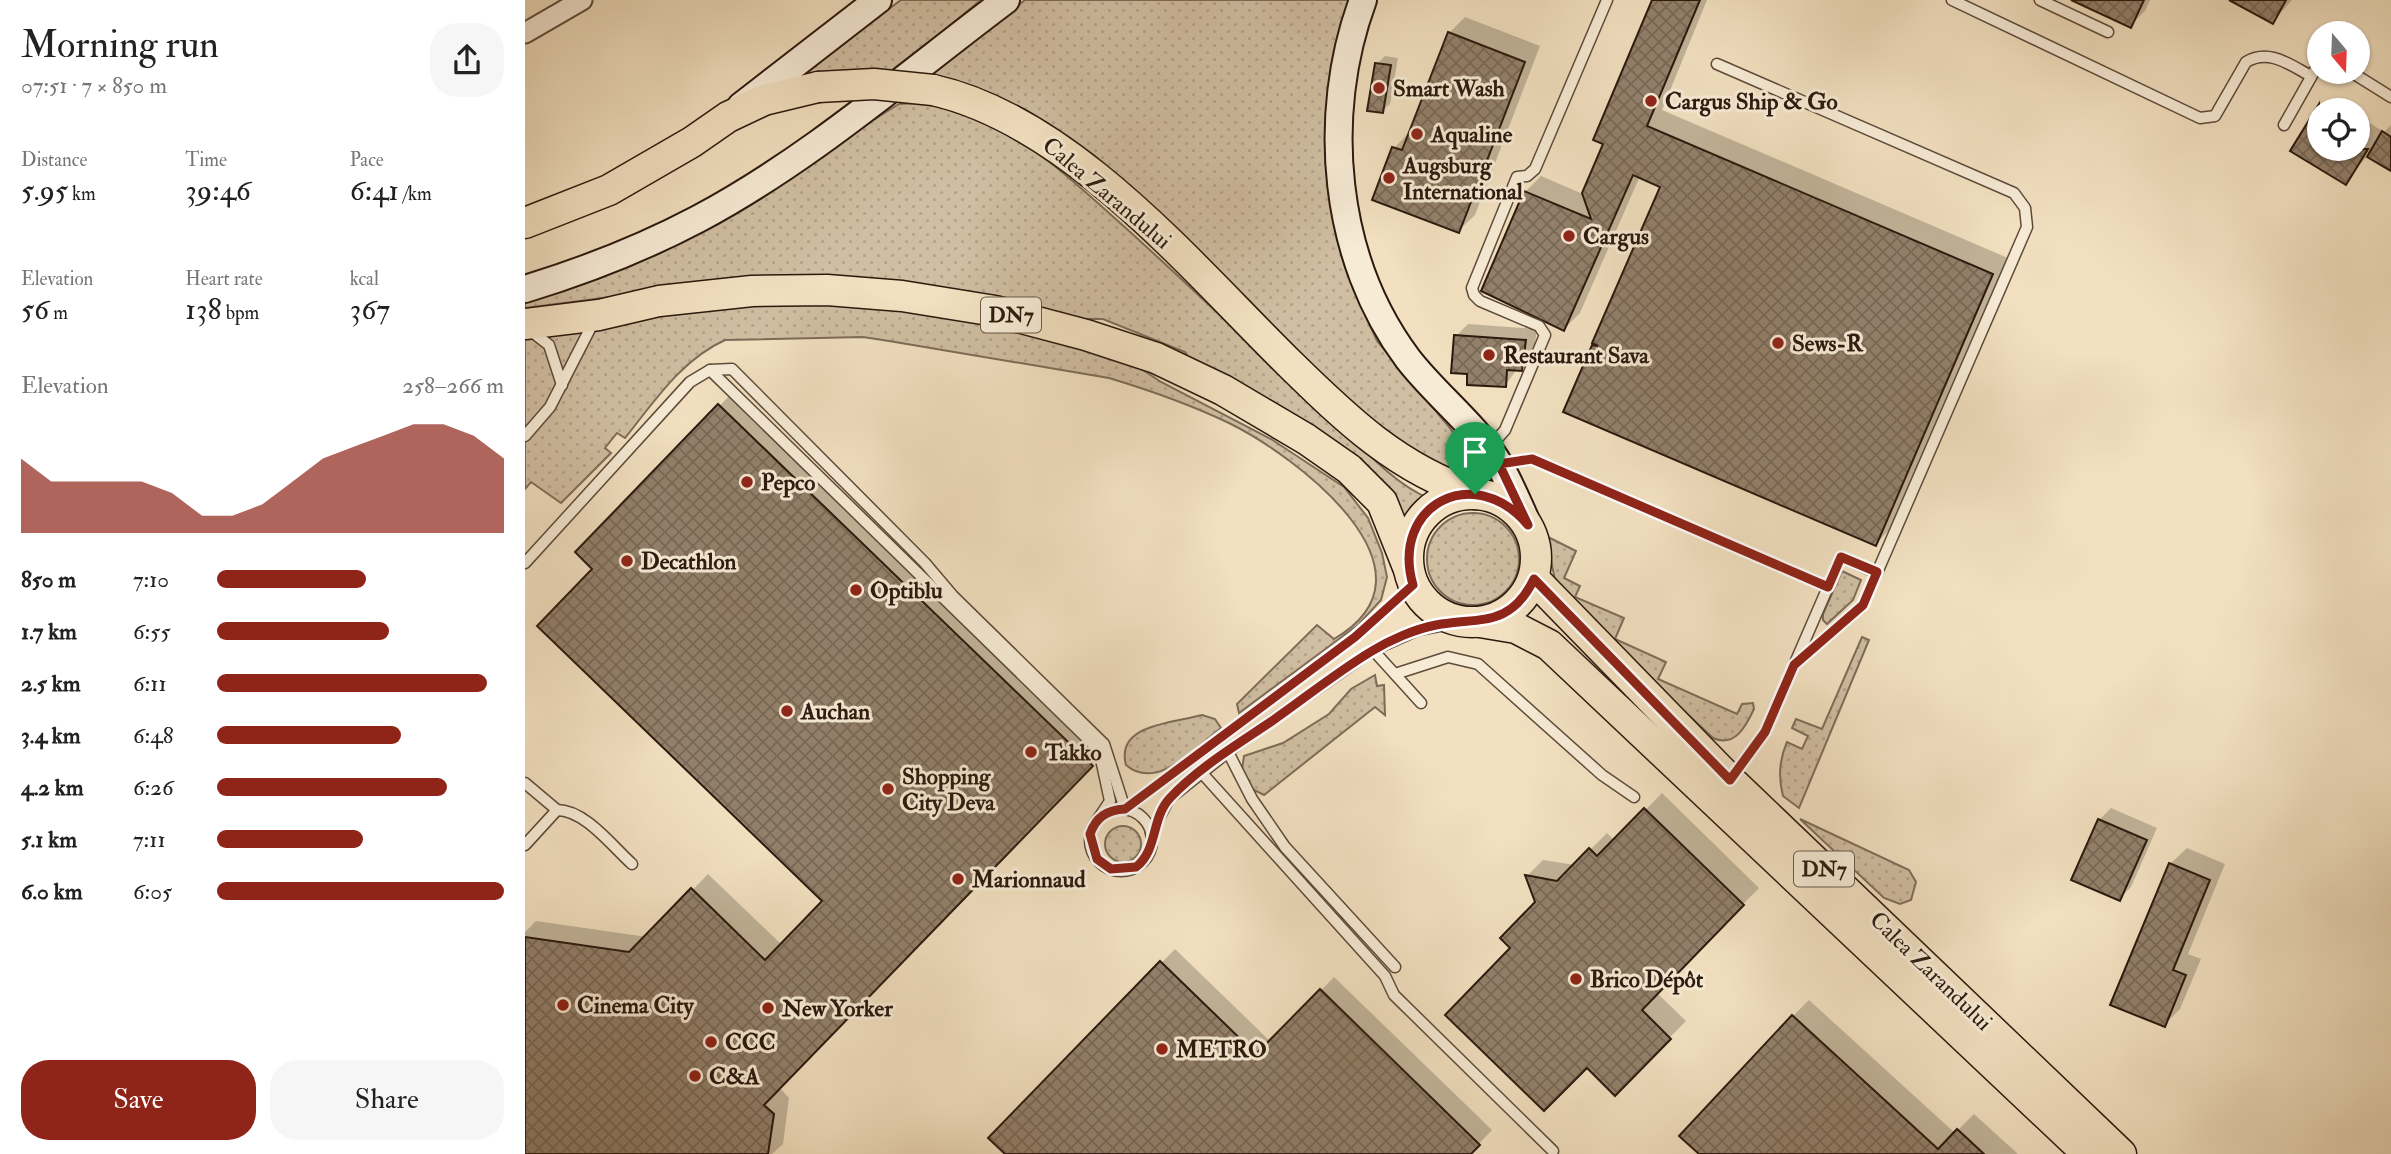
<!DOCTYPE html>
<meta charset="utf-8">
<style>
body{margin:0;font-family:"IM FELL Double Pica",serif;background:#f6f6f6;color:#222;height:100vh;display:flex;flex-direction:column;font-size:26px;white-space:nowrap}
*{box-sizing:border-box;margin:0}
p{font-size:23px;color:#767676}
.icon{flex:none;width:38px;height:38px;fill:none;stroke:currentColor;stroke-width:2;stroke-linecap:round;stroke-linejoin:round}
.map{position:relative;flex:1;overflow:hidden}
.side{display:flex;flex-direction:column;background:#fff;width:525px}
.side>*{flex:none}
.needle{width:46px;rotate:161deg}
.controls{position:absolute;left:1782px;top:21px;display:grid;gap:14px}
.controls a{display:grid;place-items:center;width:63px;height:63px;border-radius:50%;background:#fff;box-shadow:0 2px 5px #0004;font-size:35px}
.pin{position:absolute;display:grid;place-items:center;width:60px;height:60px;color:#fff;margin:-72px -30px;border-radius:50% 50% 50% 0;rotate:-45deg;box-shadow:0 0 7px #0007}
.pin .icon{rotate:45deg}
.round{display:grid;place-items:center;flex:none;width:74px;height:74px;border-radius:28px;background:#f6f6f6}
.headline{display:flex;align-items:center;justify-content:space-between;height:119px;padding:0 21px}
h1{font-size:38px;font-weight:600;line-height:52px}
.stats{display:grid;grid-template-columns:repeat(3,1fr);gap:10px;height:119px;padding:7px 21px}
.stats div{display:grid;align-content:center}
.stats b{font-size:30px;font-weight:600}
.stats small{font-size:19px;font-weight:400}
.stats p{font-size:19px}
.chart{height:196px;padding:14px 21px}
.chart p{display:flex;justify-content:space-between}
.chart svg{width:100%;height:126px;margin-top:7px;fill:#8f2418;opacity:.7}
.button{display:flex;gap:14px;margin-top:auto;padding:14px 21px}
.button a{flex:1;height:80px;border-radius:28px;background:#8f2418;color:#fff;font-size:28px;font-weight:600;line-height:80px;text-align:center}
.button a+a{background:#f6f6f6;color:#222}
ul{padding:0 21px;list-style:none;font-size:23px}
li{display:grid;grid-template-columns:112px 84px 1fr;align-items:center;height:52px}
li i{height:18px;border-radius:9px;background:#8f2418}
main{display:flex;flex:1;min-height:0}
.map>svg:first-child{display:block}
.grass{fill:url(#grass-dots);stroke:#7e6c58;stroke-width:2}
.shadow{fill:#0003}
.building{fill:url(#building-cross-hatch);stroke:#2c190e;stroke-width:2}
.lines{fill:none;stroke-linecap:round;stroke-linejoin:round}
.lane-casing{stroke:#5e4b3a;stroke-width:13}
.street-casing{stroke:#5e4b3a;stroke-width:23}
.secondary-casing{stroke:#2c190e;stroke-width:30}
.primary-casing{stroke:#2c190e;stroke-width:33}
.lane{stroke:#f7ebd6;stroke-width:10}
.street{stroke:#f7ebd6;stroke-width:19}
.secondary{stroke:#f7ebd6;stroke-width:26}
.primary{stroke:#f2e0c0;stroke-width:30}
.primary-bridge-casing{stroke:#2c190e;stroke-width:33;stroke-linecap:butt}
.primary-bridge{stroke:#f2e0c0;stroke-width:30}
.route-casing{stroke:#fff;stroke-width:14}
.route{stroke:#8f2418;stroke-width:9}
.poi-dot{fill:#8f2418;stroke:#f7ebd6;stroke-width:2.5}
.labels{text-anchor:middle;dominant-baseline:central;stroke-width:6;stroke-linejoin:round;paint-order:stroke}
.shield{fill:#f7ebd6;stroke:#69584a;stroke-width:2}
.shield-label{font-size:21px;font-weight:bold;fill:#2c190e}
.poi-label{font-size:23px;font-weight:bold;fill:#2c190e;stroke:#f7ebd6;text-anchor:start}
.street-label{font-size:23px;fill:#2c190e;stroke:#f7ebd6}
</style>
<main>
<section class="side">
<div class="headline"><div><h1>Morning run</h1><p>07:51 · 7 × 850 m</p></div><a class="round"><svg class="icon" aria-label="share" viewBox="0 0 24 24"><path d="M12 15V3M7 8l5-5 5 5M5 13v7h14v-7"/></svg></a></div>
<div class="stats">
<div><p>Distance</p><b>5.95<small> km</small></b></div>
<div><p>Time</p><b>39:46</b></div>
<div><p>Pace</p><b>6:41<small> /km</small></b></div>
</div>
<div class="stats">
<div><p>Elevation</p><b>56<small> m</small></b></div>
<div><p>Heart rate</p><b>138<small> bpm</small></b></div>
<div><p>kcal</p><b>367</b></div>
</div>
<div class="chart"><p><span>Elevation</span>258–266 m</p>
<svg viewBox="0 0 160 44" preserveAspectRatio="none"><path d="M0 44V18L10 26L20 26L30 26L40 26L50 30L60 38L70 38L80 34L90 26L100 18L110 14L120 10L130 6L140 6L150 10L160 18V44z"/></svg>
</div>
<ul>
<li><b>850 m</b>7:10<i style="width:52%"></i></li>
<li><b>1.7 km</b>6:55<i style="width:60%"></i></li>
<li><b>2.5 km</b>6:11<i style="width:94%"></i></li>
<li><b>3.4 km</b>6:48<i style="width:64%"></i></li>
<li><b>4.2 km</b>6:26<i style="width:80%"></i></li>
<li><b>5.1 km</b>7:11<i style="width:51%"></i></li>
<li><b>6.0 km</b>6:05<i style="width:100%"></i></li>
</ul>
<div class="button"><a>Save</a><a>Share</a></div>
</section>
<div class="map">
<svg width="1866" height="1154" viewBox="0 0 1866 1154">
<defs>
<pattern id="grass-dots" width="8" height="8" patternUnits="userSpaceOnUse" patternTransform="scale(1.75)"><rect width="8" height="8" fill="#d0bea2"/><path d="M2 2h.1M6 6h.1" fill="none" stroke="#b3a38a" stroke-width="1.8" stroke-linecap="round"/></pattern>
<pattern id="building-cross-hatch" width="8" height="8" patternUnits="userSpaceOnUse" patternTransform="scale(1.75)"><rect width="8" height="8" fill="#93806b"/><path d="M0 0l8 8M0 8l8-8" fill="none" stroke="#786856"/></pattern>
</defs>
<rect width="100%" height="100%" fill="#f2e0c0"/>
<filter id="stains"><feTurbulence type="fractalNoise" baseFrequency=".00286" numOctaves="4"/><feColorMatrix values="0 0 0 0 .2 0 0 0 0 .09 0 0 0 0 .02 0 0 0 .5 -.17"/></filter>
<radialGradient id="worn" r=".72"><stop offset=".6" stop-color="#630" stop-opacity="0"/><stop offset="1" stop-color="#630" stop-opacity=".3"/></radialGradient>
<g class="grass">
<polygon points="376,0 456,0 361,78 257,88"/>
<polygon points="500,0 827,0 809,214 818,257 829,291 852,341 925,428 943,455 945,471 939,480 910,477 605,202 396,77"/>
<path d="M 392,103 C 416,106 442,111 463,122 C 512,147 554,186 594,222 C 667,287 736,356 809,421 C 837,447 868,483 903,498 L 885,510 L 874,526 L 667,365 L 660,352 L 578,319 L 539,319 L 445,297 L 109,294 L 0,308 L 0,301 C 49,284 100,270 146,247 C 226,208 298,150 374,104 Z"/>
<path d="M 290,292 L 583,347 L 636,382 L 746,439 L 819,487 L 843,518 L 857,553 L 862,577 L 856,600 L 833,625 L 714,713 L 712,704 L 792,625 L 809,639 C 925,572 771,456 704,423 C 666,405 624,390 584,378 L 364,341 L 338,337 L 200,340 C 156,360 129,402 100,438 L 92,433 L 80,448 L 86,453 L 36,503 L 6,482 L 0,489 L 0,318 Z"/>
<circle cx="948" cy="559" r="46"/>
<path d="M 1021,536 L 1051,551 L 1039,578 L 1055,586 L 1050,597 L 1099,618 L 1090,639 L 1141,662 L 1133,679 L 1212,714 L 1217,704 L 1228,703 L 1229,709 C 1221,726 1210,748 1188,738 L 1037,596 L 1030,580 Z"/>
<polygon points="1317,571 1336,580 1328,600 1302,624 1298,620 1298,614"/>
<path d="M 1337,637 L 1344,640 L 1274,808 L 1258,796 C 1253,777 1254,760 1262,742 L 1277,749 L 1283,736 L 1267,728 L 1271,719 L 1297,729 Z"/>
<polygon points="850,675 852,686 859,685 860,715 850,707 739,795 723,787 716,777 719,756 758,743 804,714 826,689"/>
<path d="M 677,715 L 690,719 L 696,728 C 671,747 632,792 601,765 C 590,724 648,723 677,715 Z"/>
<polygon points="1275,819 1384,870 1391,882 1386,900 1375,904 1359,898"/>
<circle cx="598" cy="844" r="18"/>
</g>
<g class="shadow">
<polygon points="1129,0 1182,0 1137,110 1483,258 1366,528 1351,544 1068,346 1137,186 1115,176 1055,313 1039,329 1000,192 1016,176 1058,194 1080,143"/>
<polygon points="1551,0 1625,0 1620,11 1606,25"/>
<polygon points="1708,0 1767,0 1748,21"/>
<polygon points="940,17 1015,46 950,215 933,231 869,148 885,132 924,33"/>
<polygon points="860,56 873,58 865,104 857,111 852,64"/>
<polygon points="1805,99 1824,110 1794,110"/>
<polygon points="1832,115 1859,132 1866,125 1866,169 1843,155 1820,183 1794,149 1832,149"/>
<polygon points="943,324 1012,329 1008,357 996,369 992,369 980,386 944,373 931,336"/>
<polygon points="211,389 582,749 254,1087 264,1098 258,1144 247,1154 0,1154 0,932 11,921 122,937 183,874 257,945 299,901 70,569 52,552"/>
<polygon points="1137,793 1234,888 1131,992 1161,1021 1090,1093 987,948 1012,902 1002,876 1018,860 1050,865 1082,833 1090,841"/>
<polygon points="1586,808 1632,828 1606,887 1594,899 1574,820"/>
<polygon points="1662,848 1700,864 1663,954 1676,959 1655,1009 1639,1025 1645,864"/>
<polygon points="650,949 746,1042 809,977 967,1130 944,1154 482,1154 465,1138"/>
<polygon points="1284,1000 1430,1133 1449,1114 1493,1154 1176,1154 1268,1016"/>
</g>
<g class="building">
<polygon points="1127,0 1175,0 1122,126 1468,274 1351,546 1038,412 1067,345 1073,346 1067,343 1135,187 1108,175 1039,331 956,291 999,191 1066,219 1057,193 1078,144 1068,140"/>
<polygon points="1546,0 1619,0 1606,28"/>
<polygon points="1704,0 1761,0 1748,24"/>
<polygon points="923,32 1000,62 934,233 847,200 867,147 877,150"/>
<polygon points="850,63 866,65 858,113 842,111"/>
<polygon points="1794,104 1794,149 1843,149 1821,185 1765,151"/>
<polygon points="1857,131 1866,137 1866,171 1842,157"/>
<polygon points="929,335 1001,340 997,371 982,370 981,387 942,385 942,374 926,373"/>
<polygon points="193,404 568,766 239,1105 249,1114 243,1154 0,1154 0,937 104,952 166,888 240,960 297,901 12,626 67,569 50,552"/>
<polygon points="1119,808 1219,905 1117,1010 1146,1039 1090,1096 1062,1068 1019,1111 920,1015 985,948 975,938 1010,902 1000,875 1032,881 1064,848 1072,856"/>
<polygon points="1573,819 1622,840 1595,901 1546,880"/>
<polygon points="1644,863 1685,880 1648,970 1661,975 1640,1027 1585,1005"/>
<polygon points="635,961 731,1054 795,989 955,1145 946,1154 480,1154 463,1138"/>
<polygon points="1267,1015 1413,1149 1432,1129 1459,1154 1174,1154 1154,1136"/>
</g>
<g class="lines">
<g class="lane-casing">
<g id="lane">
<path d="M 1427,0 L 1675,118 L 1690,116 L 1721,62 C 1744,48 1765,65 1786,76"/>
<polyline points="1515,0 1583,32"/>
<polyline points="1192,64 1489,193 1500,208 1502,227 1338,605 1269,665"/>
<polyline points="1826,72 1866,97"/>
<polyline points="1759,125 1794,63"/>
<polyline points="6,331 24,345 37,385"/>
<polyline points="185,370 574,750 585,801 573,819"/>
<polyline points="0,436 25,407 69,321"/>
<polyline points="966,446 980,430 1020,335 1014,326 955,301 949,295 947,288 992,177 1002,176 1010,169 1082,0"/>
<polyline points="977,464 1007,459 1303,587"/>
<polyline points="0,563 165,382 185,370 207,369 400,563 428,596 579,744 600,809 830,637 888,585"/>
<polyline points="848,650 896,703"/>
<polyline points="870,674 923,657 953,664 1077,775 1109,797"/>
<polyline points="703,752 727,799 760,847 870,967"/>
<polyline points="676,772 860,976 869,995 1028,1151"/>
<polyline points="1207,777 1240,732 1316,557 1352,573"/>
<path d="M 0,783 L 32,810 C 60,810 87,846 107,864"/>
<circle cx="596" cy="840" r="31"/>
<polyline points="626,833 644,799 713,744 848,650 893,630 935,622"/>
<polyline points="0,845 32,810"/>
</g>
</g>
<g class="street-casing">
<polyline id="street" points="0,33 57,0"/>
</g>
<g class="secondary-casing">
<g id="secondary">
<path d="M 838,0 C 795,116 808,259 883,359 C 910,394 947,422 971,459 C 984,480 993,503 1003,525"/>
<polyline points="216,106 353,0"/>
<path d="M 0,289 C 59,271 118,248 173,219 C 284,160 381,75 481,0"/>
</g>
</g>
<g class="primary-casing">
<g id="primary">
<path d="M 408,90 C 546,121 667,268 765,364 C 821,419 874,470 950,494"/>
<polyline points="0,223 84,190 167,142 203,117 239,100 293,87"/>
<polyline points="0,324 74,315 134,301 227,291 302,290 377,296 470,311 561,335 631,358 698,390 781,439 824,469 857,502 883,567"/>
<circle cx="947" cy="558" r="64"/>
<polyline points="1009,579 1205,780 1596,1154"/>
<polyline points="955,622 991,628 1024,645 1563,1154"/>
</g>
</g>
<use href="#lane" class="lane"/>
<use href="#street" class="street"/>
<use href="#secondary" class="secondary"/>
<use href="#primary" class="primary"/>
<g class="primary-bridge-casing">
<polyline id="primary-bridge" points="293,87 349,84 408,90"/>
</g>
<use href="#primary-bridge" class="primary-bridge"/>
</g>
<g class="lines">
<g class="route-casing">
<path id="route" d="M 1007,459 L 1303,587 L 1316,557 L 1352,572 L 1338,605 L 1269,665 L 1240,732 L 1205,780 L 1009,579 C 985,628 956,617 911,625 C 890,629 865,640 847,651 C 812,672 780,698 747,721 C 713,744 673,768 645,798 C 626,818 633,850 611,867 L 586,869 L 572,859 L 565,834 C 571,817 582,810 600,809 L 830,637 L 888,585 C 865,505 949,461 1003,525 L 974,464 Z"/>
</g>
<use href="#route" class="route"/>
</g>
<g class="poi-dot">
<circle cx="854" cy="88" r="7"/>
<circle cx="1126" cy="101" r="7"/>
<circle cx="892" cy="134" r="7"/>
<circle cx="864" cy="178" r="7"/>
<circle cx="1044" cy="236" r="7"/>
<circle cx="1253" cy="343" r="7"/>
<circle cx="964" cy="355" r="7"/>
<circle cx="222" cy="482" r="7"/>
<circle cx="102" cy="561" r="7"/>
<circle cx="331" cy="590" r="7"/>
<circle cx="262" cy="711" r="7"/>
<circle cx="506" cy="752" r="7"/>
<circle cx="363" cy="789" r="7"/>
<circle cx="433" cy="879" r="7"/>
<circle cx="1051" cy="979" r="7"/>
<circle cx="38" cy="1005" r="7"/>
<circle cx="243" cy="1008" r="7"/>
<circle cx="186" cy="1042" r="7"/>
<circle cx="637" cy="1049" r="7"/>
<circle cx="170" cy="1076" r="7"/>
</g>
<g class="labels">
<g class="shield">
<rect x="456" y="297.5" width="60" height="35" rx="5"/>
<rect x="1269" y="851.5" width="60" height="35" rx="5"/>
</g>
<g class="shield-label">
<text x="486" y="315">DN7</text>
<text x="1299" y="869">DN7</text>
</g>
<g class="poi-label">
<text x="868" y="88">Smart Wash</text>
<text x="1140" y="101">Cargus Ship &amp; Go</text>
<text x="906" y="134">Aqualine</text>
<text x="878" y="165">Augsburg<tspan x="878" dy="26">International</tspan></text>
<text x="1058" y="236">Cargus</text>
<text x="1267" y="343">Sews-R</text>
<text x="978" y="355">Restaurant Sava</text>
<text x="236" y="482">Pepco</text>
<text x="116" y="561">Decathlon</text>
<text x="345" y="590">Optiblu</text>
<text x="276" y="711">Auchan</text>
<text x="520" y="752">Takko</text>
<text x="377" y="776">Shopping<tspan x="377" dy="26">City Deva</tspan></text>
<text x="447" y="879">Marionnaud</text>
<text x="1065" y="979">Brico Dépôt</text>
<text x="52" y="1005">Cinema City</text>
<text x="257" y="1008">New Yorker</text>
<text x="200" y="1042">CCC</text>
<text x="651" y="1049">METRO</text>
<text x="184" y="1076">C&amp;A</text>
</g>
<g class="street-label">
<text transform="translate(582 193) rotate(40)">Calea Zarandului</text>
<text transform="translate(1406 971) rotate(44)">Calea Zarandului</text>
</g>
</g>
<rect width="100%" height="100%" filter="url(#stains)"/>
<rect width="100%" height="100%" fill="url(#worn)"/>
</svg>
<div class="controls">
<a><svg class="needle" viewBox="-14 -14 28 28"><path d="M0-13l5 13h-10z" fill="#e53935"/><path d="M0 13l5-13h-10z" fill="#767676"/></svg></a>
<a><svg class="icon" aria-label="locate" viewBox="0 0 24 24"><circle cx="12" cy="12" r="6"/><path d="M12 2v4M12 18v4M2 12h4M18 12h4"/></svg></a>
</div>
<div class="pin" style="left:950px;top:494px;background:#1e9e55"><svg class="icon" aria-label="arrive" viewBox="0 0 24 24"><path d="M6 21V4h12l-3 4 3 4H6"/></svg></div>
</div>
</main>
